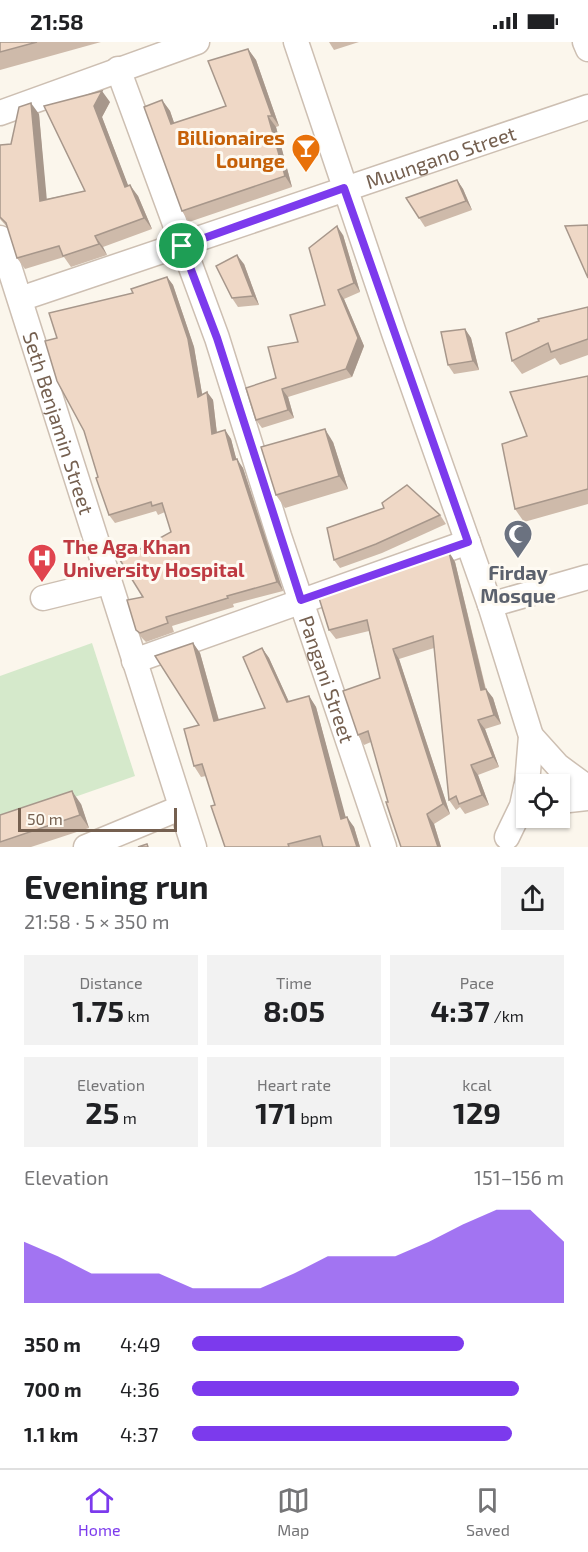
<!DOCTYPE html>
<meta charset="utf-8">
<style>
body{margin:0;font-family:"Exo 2",sans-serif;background:#f2f2f2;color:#202124;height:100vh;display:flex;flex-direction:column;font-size:22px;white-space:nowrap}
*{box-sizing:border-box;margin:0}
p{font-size:20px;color:#757577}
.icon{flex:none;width:33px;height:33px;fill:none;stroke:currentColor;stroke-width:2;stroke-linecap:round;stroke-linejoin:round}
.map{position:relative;height:805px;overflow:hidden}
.panel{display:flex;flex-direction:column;background:#fff;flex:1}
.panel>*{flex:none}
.controls{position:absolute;left:516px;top:732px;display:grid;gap:12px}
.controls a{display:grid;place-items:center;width:54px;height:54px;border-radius:0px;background:#fff;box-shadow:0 2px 4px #0004;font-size:30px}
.scale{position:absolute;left:18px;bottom:15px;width:159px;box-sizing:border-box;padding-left:6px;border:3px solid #756050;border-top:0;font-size:16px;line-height:21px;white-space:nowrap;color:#756050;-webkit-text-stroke:4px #fefaf2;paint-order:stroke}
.pin{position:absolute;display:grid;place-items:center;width:51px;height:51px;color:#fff;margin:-26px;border:3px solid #fff;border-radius:50%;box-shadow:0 2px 6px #0007}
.round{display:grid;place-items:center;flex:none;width:63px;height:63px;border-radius:0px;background:#f2f2f2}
.head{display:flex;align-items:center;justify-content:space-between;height:102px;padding:0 24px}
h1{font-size:33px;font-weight:700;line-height:45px}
.stats{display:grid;grid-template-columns:repeat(3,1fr);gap:9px;height:102px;padding:6px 24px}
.stats div{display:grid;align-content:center;border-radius:0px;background:#f2f2f2;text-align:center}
.stats b{font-size:30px;font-weight:700}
.stats small{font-size:16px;font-weight:400}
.stats p{font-size:16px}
.chart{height:168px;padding:12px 24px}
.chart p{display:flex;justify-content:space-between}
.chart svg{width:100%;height:108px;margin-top:6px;fill:#7c3aed;opacity:.7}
ul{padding:0 24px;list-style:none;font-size:20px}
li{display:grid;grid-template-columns:96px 72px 1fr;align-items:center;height:45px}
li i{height:15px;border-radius:8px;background:#7c3aed}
.status{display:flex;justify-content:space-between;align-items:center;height:42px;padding:0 30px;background:#fff;direction:ltr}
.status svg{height:16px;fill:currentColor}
.tab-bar{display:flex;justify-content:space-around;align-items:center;height:84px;border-top:2px solid #e0e0e0;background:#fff;font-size:16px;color:#757577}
.tab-bar a{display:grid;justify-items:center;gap:3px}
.tab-bar .active{color:#7c3aed}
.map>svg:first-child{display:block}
.green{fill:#d5e9cb}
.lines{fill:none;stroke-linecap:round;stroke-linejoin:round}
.minor-casing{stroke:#cdbfb2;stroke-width:27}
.minor{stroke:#fff;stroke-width:24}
.wall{fill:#cebaaa}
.shaded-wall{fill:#a7978b}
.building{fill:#efd8c6;stroke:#a7978b;stroke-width:1.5}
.route-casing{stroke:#fff;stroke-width:12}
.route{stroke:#7c3aed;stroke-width:8}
.labels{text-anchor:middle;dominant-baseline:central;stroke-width:6;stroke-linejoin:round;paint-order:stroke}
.food-label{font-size:20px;font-weight:bold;fill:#c56008;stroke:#fefaf2;text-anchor:end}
.street-label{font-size:20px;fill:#756050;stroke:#fefaf2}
.health-label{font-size:20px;font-weight:bold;fill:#be3a42;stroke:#fefaf2;text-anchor:start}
.worship-label{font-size:20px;font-weight:bold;fill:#5b616d;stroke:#fefaf2}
</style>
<div class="status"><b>21:58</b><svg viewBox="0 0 49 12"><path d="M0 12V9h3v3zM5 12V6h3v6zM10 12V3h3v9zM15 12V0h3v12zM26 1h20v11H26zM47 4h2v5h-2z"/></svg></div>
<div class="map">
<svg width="588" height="805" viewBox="0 0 588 805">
<rect width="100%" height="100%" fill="#fbf6ec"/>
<polygon class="green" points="92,601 135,734 0,781 0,634"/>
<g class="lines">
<g class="minor-casing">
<g id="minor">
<polyline points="296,0 394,291 490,563 531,694 527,742"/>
<polyline points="585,0 588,7"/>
<path id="s1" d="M 118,27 L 217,296 L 279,494 L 384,805"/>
<polyline points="0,71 197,0"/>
<path id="s2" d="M 0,196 L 194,805"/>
<path id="s3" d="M 20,257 L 588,65"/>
<polyline points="43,556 108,540"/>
<polyline points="490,563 588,535"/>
<polyline points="134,619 468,500"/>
<polyline points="531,694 558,724 588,746"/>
<polyline points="560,759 588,756"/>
<polyline points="507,795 522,764 526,745"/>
<polyline points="86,805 180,766"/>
</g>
</g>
<use href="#minor" class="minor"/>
</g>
<g class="wall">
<polygon points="0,0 101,0 0,28"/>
<polygon points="329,0 359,0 334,8"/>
<polygon points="248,7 256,18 279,84 276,85 292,145 189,180 182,169 162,58 170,69 174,81 226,64"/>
<polygon points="110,60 102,75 128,144 138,154 152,187 103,205 107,213 71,225 64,215 25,227 17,216 8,186 0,177 0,103 11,102 39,72 46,157 85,149 44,64"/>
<polygon points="457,138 463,147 472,168 425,185 406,156"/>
<polygon points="343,193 360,250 344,257 364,304 352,335 288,355 294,376 262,386 256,378 276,336 298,300 325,263"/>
<polygon points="244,222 259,263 238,265 232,256"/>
<polygon points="167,235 173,243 194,305 202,352 207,350 213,358 217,391 225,388 231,397 236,417 243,426 283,549 233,562 234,565 172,584 174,590 146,600 142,596 136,588 143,555 171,490 165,470 158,473 156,469 115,481 109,473 57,296 133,251"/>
<polygon points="588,265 588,313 560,323 555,316 522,332 512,319"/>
<polygon points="465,287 471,296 479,328 454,332 448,323"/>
<polygon points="588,334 588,462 524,480 515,467 527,394"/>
<polygon points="333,400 348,447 285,466 276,453"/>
<polygon points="440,473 446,482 382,511 340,526 334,518"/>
<polygon points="449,510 455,520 486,647 493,656 501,682 485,687 499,725 478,733 489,763 465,772 460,765 456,768 449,758 434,606 399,617 450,772 434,782 441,805 401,805 371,700 364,703 358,693 380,636 369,589 336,597 329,588"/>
<polygon points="193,601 200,611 219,678 265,666 262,606 269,616 289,660 309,654 316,665 345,775 354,785 360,805 225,805 215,763 206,734 201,735 194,724 199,683"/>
<polygon points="81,762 89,786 31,805 0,805 0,773"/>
</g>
<g class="shaded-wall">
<polygon points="248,7 256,18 279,84 272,74"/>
<polygon points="102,49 110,60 102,75 133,156 125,145 94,64"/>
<polygon points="162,58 170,69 178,92 171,82"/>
<polygon points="31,61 39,72 48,170 40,159"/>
<polygon points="268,74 276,85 292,145 285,134"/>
<polygon points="457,138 463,147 472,168 466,159"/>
<polygon points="130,143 138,154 152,187 144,176"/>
<polygon points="337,184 343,193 360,250 354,241"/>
<polygon points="95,194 103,205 107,213 99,202"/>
<polygon points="237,213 244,222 259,263 253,254"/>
<polygon points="167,235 173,243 194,305 204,363 198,355"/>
<polygon points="338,248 344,257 364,304 352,335 346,327"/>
<polygon points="465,287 471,296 479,328 473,319"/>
<polygon points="282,347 288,355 294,376 288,368"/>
<polygon points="207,350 213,358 218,401 212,392"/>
<polygon points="325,387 333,400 348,447 339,434"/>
<polygon points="225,388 231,397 239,427 233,418"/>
<polygon points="237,417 243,426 283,549 277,540"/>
<polygon points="449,510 455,520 488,658 481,648"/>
<polygon points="193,601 200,611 222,690 214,679"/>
<polygon points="262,606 269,616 294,671 287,660"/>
<polygon points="393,607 399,617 450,772 443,762"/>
<polygon points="486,647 493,656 501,682 494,673"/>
<polygon points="309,654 316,665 349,787 341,777"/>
<polygon points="478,678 485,687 499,725 493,715"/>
<polygon points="471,723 478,733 489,763 482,753"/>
<polygon points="72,749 81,762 89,786 80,773"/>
<polygon points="427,772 434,782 441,805 438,805"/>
<polygon points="347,775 354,785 360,805 357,805"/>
</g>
<g class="building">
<polygon points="0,0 37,0 0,10"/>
<polygon points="248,7 272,74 268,74 285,134 182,169 144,65 162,58 171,82 226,64 208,19"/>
<polygon points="102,49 94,64 125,145 130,143 144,176 95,194 99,202 63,214 59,204 17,216 6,181 0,175 0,103 11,102 19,65 31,61 40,159 85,149 44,64"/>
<polygon points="457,138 466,159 419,176 406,156"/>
<polygon points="588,183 588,236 565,184"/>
<polygon points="337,184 354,241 338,248 358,296 346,327 282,347 288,368 256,378 246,346 276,336 268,305 298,300 290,273 325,263 309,206"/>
<polygon points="237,213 253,254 232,256 216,224"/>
<polygon points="167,235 188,297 198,355 207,350 212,392 225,388 233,418 237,417 277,540 227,554 228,556 166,575 168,581 140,591 136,588 127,558 143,555 120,518 171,490 162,461 152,464 151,460 109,473 96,436 98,435 84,389 57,339 45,299 57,296 49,271 133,251 131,247"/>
<polygon points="588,265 588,297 551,310 548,301 512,319 506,291 539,279 538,277"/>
<polygon points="465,287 473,319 448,323 441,290"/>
<polygon points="588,334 588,447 515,467 502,402 527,394 510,350"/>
<polygon points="325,387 339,434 276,453 261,405"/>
<polygon points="407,443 440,473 376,502 334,518 327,486 384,466 382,461"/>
<polygon points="449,510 481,648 486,647 494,673 478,678 493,715 471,723 482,753 459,762 456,754 449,758 433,594 393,607 443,762 427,772 438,805 401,805 386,760 388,760 368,689 358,693 343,649 380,636 367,578 329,588 319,556"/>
<polygon points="193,601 214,679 265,666 243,615 262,606 287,660 309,654 341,777 347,775 357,805 323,805 320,794 288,802 289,805 225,805 211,764 215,763 202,722 194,724 184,687 199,683 155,614"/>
<polygon points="72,749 80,773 0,800 0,773"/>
<polygon points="147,802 148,805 138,805"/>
</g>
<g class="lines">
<g class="route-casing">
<polygon id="route" points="344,146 468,500 301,558 217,296 182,204"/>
</g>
<use href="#route" class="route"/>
</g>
<defs>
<g id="bar-pin" transform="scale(1.5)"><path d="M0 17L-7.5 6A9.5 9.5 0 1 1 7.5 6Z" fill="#e8710a" stroke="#fefaf2"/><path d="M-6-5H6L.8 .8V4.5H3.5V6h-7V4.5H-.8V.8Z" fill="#fff"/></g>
<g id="mosque-pin" transform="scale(1.5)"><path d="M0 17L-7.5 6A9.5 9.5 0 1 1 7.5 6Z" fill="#6b7280" stroke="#fefaf2"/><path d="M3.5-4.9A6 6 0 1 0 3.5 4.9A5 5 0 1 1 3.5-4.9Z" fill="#fff"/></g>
<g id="hospital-pin" transform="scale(1.5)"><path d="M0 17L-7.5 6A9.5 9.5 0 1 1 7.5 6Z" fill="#e0444e" stroke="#fefaf2"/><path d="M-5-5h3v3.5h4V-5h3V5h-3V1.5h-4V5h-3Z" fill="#fff"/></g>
</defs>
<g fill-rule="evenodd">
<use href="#bar-pin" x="306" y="106"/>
<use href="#mosque-pin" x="518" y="492"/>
<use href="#hospital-pin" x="42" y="516"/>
</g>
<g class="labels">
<g class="food-label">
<text x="285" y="95">Billionaires<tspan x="285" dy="23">Lounge</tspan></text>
</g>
<g class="street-label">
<text stroke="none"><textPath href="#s3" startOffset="444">Muungano Street</textPath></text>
<text stroke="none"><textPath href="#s2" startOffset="194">Seth Benjamin Street</textPath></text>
<text stroke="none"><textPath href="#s1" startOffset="645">Pangani Street</textPath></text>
</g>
<g class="health-label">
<text x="63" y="504">The Aga Khan<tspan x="63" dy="23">University Hospital</tspan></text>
</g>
<g class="worship-label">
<text x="518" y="530">Firday<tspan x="518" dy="23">Mosque</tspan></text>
</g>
</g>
</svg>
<div class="controls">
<a><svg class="icon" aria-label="locate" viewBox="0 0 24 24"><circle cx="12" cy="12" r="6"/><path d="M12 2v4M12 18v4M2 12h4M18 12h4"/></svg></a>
</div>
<div class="scale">50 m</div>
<div class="pin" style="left:182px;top:204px;background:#1e9e55"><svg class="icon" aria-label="arrive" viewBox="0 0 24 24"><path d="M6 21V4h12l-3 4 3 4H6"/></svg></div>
</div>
<section class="panel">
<div class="head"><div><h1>Evening run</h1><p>21:58 · 5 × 350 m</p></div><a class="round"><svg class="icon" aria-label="share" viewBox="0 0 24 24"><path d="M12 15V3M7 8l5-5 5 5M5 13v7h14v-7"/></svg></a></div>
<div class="stats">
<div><p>Distance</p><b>1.75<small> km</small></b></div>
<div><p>Time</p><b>8:05</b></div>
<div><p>Pace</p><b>4:37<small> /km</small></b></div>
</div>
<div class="stats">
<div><p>Elevation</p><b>25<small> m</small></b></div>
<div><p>Heart rate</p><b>171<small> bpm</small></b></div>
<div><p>kcal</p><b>129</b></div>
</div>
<div class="chart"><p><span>Elevation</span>151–156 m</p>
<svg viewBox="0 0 160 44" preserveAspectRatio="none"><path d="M0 44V19L10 25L20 32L30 32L40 32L50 38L60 38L70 38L80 32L90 25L100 25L110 25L120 19L130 12L140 6L150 6L160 19V44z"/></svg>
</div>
<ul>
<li><b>350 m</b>4:49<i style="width:73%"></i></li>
<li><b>700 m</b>4:36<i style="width:88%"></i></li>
<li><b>1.1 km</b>4:37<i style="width:86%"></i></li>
</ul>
</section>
<nav class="tab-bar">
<a class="active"><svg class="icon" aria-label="home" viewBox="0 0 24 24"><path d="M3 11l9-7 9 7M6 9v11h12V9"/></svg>Home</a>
<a><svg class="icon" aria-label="map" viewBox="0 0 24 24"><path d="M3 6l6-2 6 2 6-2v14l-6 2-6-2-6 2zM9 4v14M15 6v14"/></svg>Map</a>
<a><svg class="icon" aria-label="saved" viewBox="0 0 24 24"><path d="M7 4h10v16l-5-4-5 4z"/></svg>Saved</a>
</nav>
